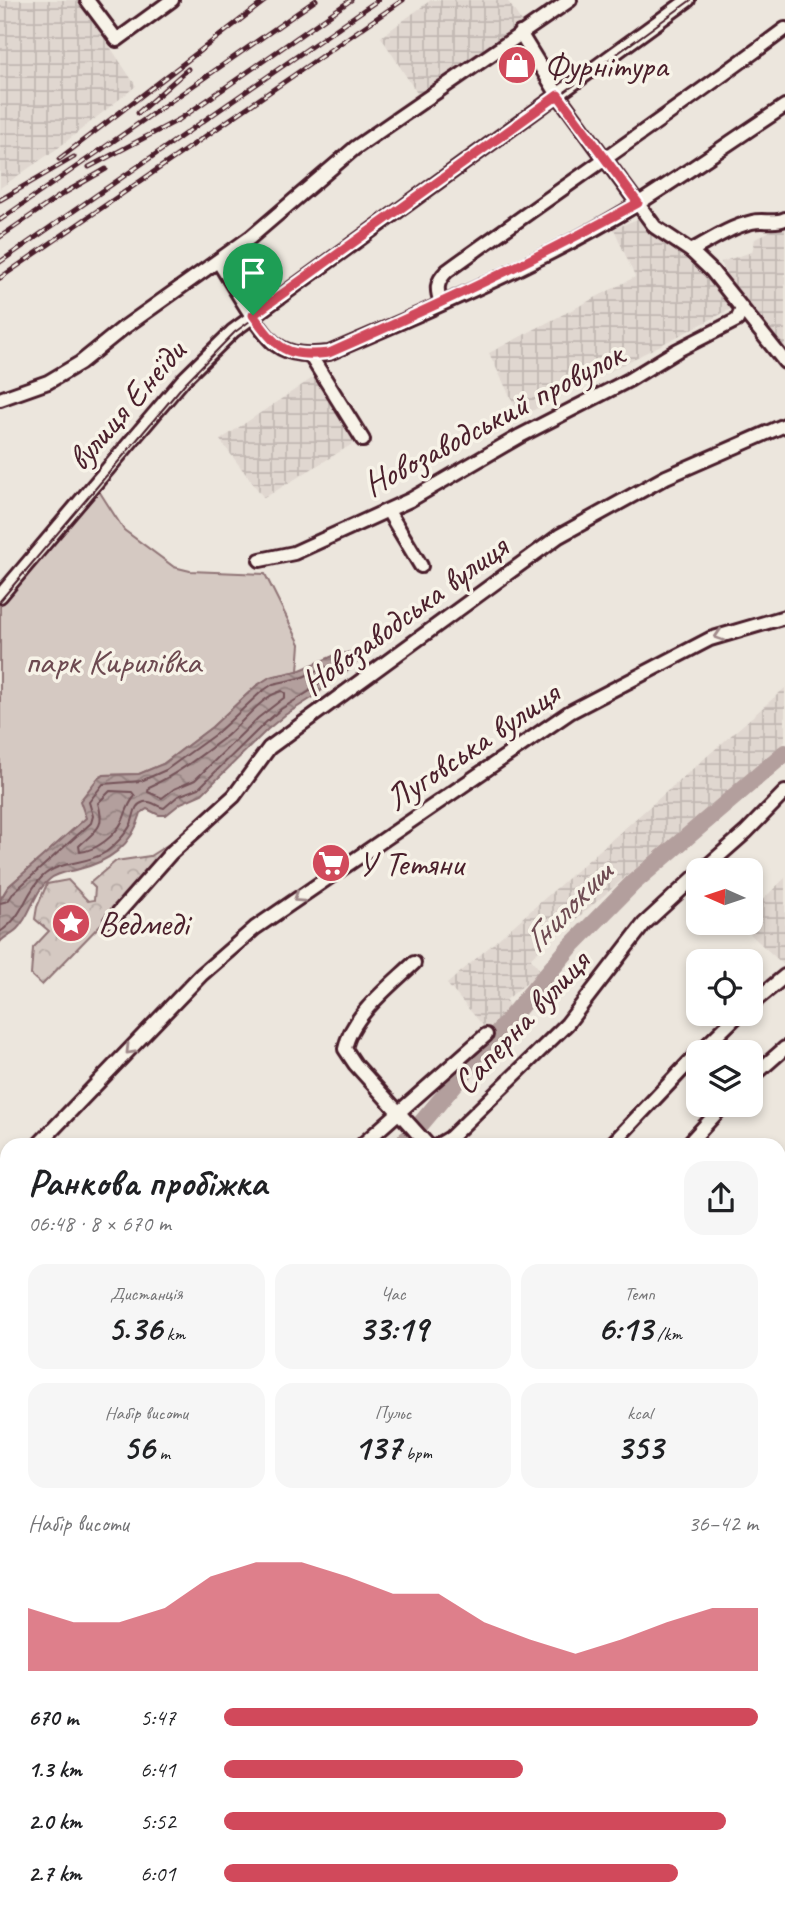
<!DOCTYPE html>
<html lang="uk">
<meta charset="utf-8">
<style>
body{margin:0;font-family:Caveat,sans-serif;background:#f6f6f6;color:#202124;height:100vh;display:flex;flex-direction:column;font-size:26px;white-space:nowrap}
*{box-sizing:border-box;margin:0}
p{font-size:23px;color:#757577}
.icon{flex:none;width:38px;height:38px;fill:none;stroke:currentColor;stroke-width:2;stroke-linecap:round;stroke-linejoin:round}
.map{position:relative;flex:1;overflow:hidden}
.panel{position:absolute;left:0px;top:1138px;width:786px;height:779px;display:flex;flex-direction:column;background:#fff;border-radius:21px 21px 0 0;box-shadow:0 4px 10px #0003}
.panel>*{flex:none}
.needle{width:46px;rotate:273deg}
.buttons{position:absolute;left:686px;top:858px;display:grid;gap:14px}
.buttons a{display:grid;place-items:center;width:77px;height:77px;border-radius:14px;background:#fff;box-shadow:0 4px 10px #0003;font-size:35px}
.pin{position:absolute;display:grid;place-items:center;width:60px;height:60px;color:#fff;margin:-72px -30px;border-radius:50% 50% 50% 0;rotate:-45deg;box-shadow:0 0 7px #0007}
.pin .icon{rotate:45deg}
.round{display:grid;place-items:center;flex:none;width:74px;height:74px;border-radius:21px;background:#f6f6f6}
.summary{display:flex;align-items:center;justify-content:space-between;height:119px;padding:0 28px}
h1{font-size:38px;font-weight:700;line-height:52px}
.metrics{display:grid;grid-template-columns:repeat(3,1fr);gap:10px;height:119px;padding:7px 28px}
.metrics div{display:grid;align-content:center;border-radius:18px;background:#f6f6f6;text-align:center}
.metrics b{font-size:35px;font-weight:700}
.metrics small{font-size:19px;font-weight:400}
.metrics p{font-size:19px}
.chart{height:196px;padding:14px 28px}
.chart p{display:flex;justify-content:space-between}
.chart svg{width:100%;height:126px;margin-top:7px;fill:#d1495b;opacity:.7}
ul{padding:0 28px;list-style:none;font-size:23px}
li{display:grid;grid-template-columns:112px 84px 1fr;align-items:center;height:52px}
li i{height:18px;border-radius:9px;background:#d1495b}
.map>svg:first-child{display:block}
.built{fill:#e0d7d0}
.industrial{fill:url(#industrial-grid)}
.forest{fill:url(#forest-crowns);stroke:#907476;stroke-width:2}
.park{fill:#d5c9c2;stroke:#907476;stroke-width:2}
.water{fill:url(#water-waves);stroke:#896c6f;stroke-width:2}
.lines{fill:none;stroke-linecap:round;stroke-linejoin:round}
.shore{stroke:#745259;stroke-width:2}
.river{stroke:#b39f9d;stroke-width:18}
.minor-casing{stroke:#4a1f2b;stroke-width:18}
.minor{stroke:#f7f3e8;stroke-width:12}
.tram{stroke:#4a1f2b;stroke-width:2}
.rail-casing{stroke:#4a1f2b;stroke-width:5}
.rail{stroke:#f7f3e8;stroke-width:2.5;stroke-dasharray:8;stroke-linecap:butt}
.oneway{stroke:#a0898a}
.route-casing{stroke:#fff;stroke-width:14}
.route{stroke:#d1495b;stroke-width:9}
.labels{text-anchor:middle;dominant-baseline:central;stroke-width:7;stroke-linejoin:round;paint-order:stroke}
.poi-label{font-size:35px;fill:#4a1f2b;stroke:#f7f3e8;text-anchor:start}
.street-label{font-size:35px;fill:#4a1f2b;stroke:#f7f3e8}
.park-label{font-size:35px;fill:#6d4a51;stroke:#f7f3e8}
.water-label{font-size:37px;font-style:italic;fill:#6f4c53;stroke:#f7f3e8}
</style>
<div class="map">
<svg width="785" height="1915" viewBox="0 0 785 1915">
<defs>
<pattern id="industrial-grid" width="8" height="8" patternUnits="userSpaceOnUse" patternTransform="scale(1.75)"><rect width="8" height="8" fill="#e0d7d0"/><path d="M0 4h8M4 0v8" fill="none" stroke="#c2b8b3"/></pattern>
<pattern id="forest-crowns" width="20" height="18" patternUnits="userSpaceOnUse" patternTransform="scale(1.75)"><rect width="20" height="18" fill="#d5c9c2"/><path d="M2 6a3 3 0 1 1 6 0M12 15a3 3 0 1 1 6 0" fill="none" stroke="#b8aca7"/></pattern>
<pattern id="water-waves" width="16" height="10" patternUnits="userSpaceOnUse" patternTransform="scale(1.75)"><rect width="16" height="10" fill="#b39f9d"/><path d="M0 5q4-4 8 0t8 0" fill="none" stroke="#948180"/></pattern>
</defs>
<rect width="100%" height="100%" fill="#ece6dd"/>
<filter id="ink" filterUnits="userSpaceOnUse"><feTurbulence type="fractalNoise" baseFrequency=".0143" numOctaves="2"/><feDisplacementMap in="SourceGraphic" scale="14" xChannelSelector="R" yChannelSelector="G"/><feConvolveMatrix kernelMatrix="1 2 1 2 8 2 1 2 1" color-interpolation-filters="sRGB"/></filter>
<g filter="url(#ink)">
<polygon class="built" points="7,1626 7,1799 0,1794 0,1633"/>
<g class="industrial">
<polygon points="0,0 79,0 136,86 58,148 0,188"/>
<polygon points="431,0 507,0 526,28 420,98 381,37"/>
<polygon points="644,216 703,268 733,308 520,417 489,353 635,277 614,229"/>
<polygon points="785,223 785,352 734,290 721,262 752,252 755,239"/>
<polygon points="317,375 359,440 264,498 220,440"/>
<polygon points="785,688 785,742 530,958 541,971 506,1000 510,1008 487,1030 447,984"/>
<polygon points="785,878 785,966 738,923 751,922 751,911"/>
</g>
<g class="forest">
<polygon points="169,844 106,919 42,985 31,975 33,948 49,931 35,919 37,907 47,884 68,880 88,901 94,900 95,888 90,883 116,861 150,856"/>
<polygon points="7,1639 7,1692 0,1693 0,1649"/>
</g>
<polygon class="park" points="99,491 124,530 174,567 190,571 265,574 300,644 298,671 271,677 256,686 212,727 163,764 139,774 104,775 87,818 8,887 0,900 0,605"/>
<path class="water" d="M 355,651 L 362,653 L 361,658 L 348,671 L 340,674 L 315,696 L 285,715 L 268,729 L 202,794 L 181,803 L 166,815 L 159,815 L 147,809 L 141,813 C 132,846 109,862 76,870 C 67,872 57,873 50,879 C 33,892 32,914 17,929 C 12,934 5,936 0,942 L 0,900 L 8,887 L 86,818 L 80,801 L 98,778 L 104,775 L 139,774 L 163,764 L 212,727 L 256,686 L 270,677 L 298,671 L 333,656 Z"/>
<g class="lines">
<g class="shore">
<path d="M 282,691 L 285,693 L 285,697 L 258,718 L 195,780 L 174,789 L 162,798 L 148,792 L 149,787 C 176,775 199,757 223,739 C 240,726 262,695 282,691 Z"/>
<path d="M 110,791 L 132,792 L 135,796 C 128,804 127,810 123,820 C 115,836 97,850 80,852 L 79,846 C 95,830 106,829 98,803 Z"/>
<path d="M 0,903 L 8,901 L 14,892 L 91,823 L 93,816 L 89,802 L 103,784 L 141,781 L 166,770 L 217,733 L 261,692 L 273,684 L 300,678 L 327,667 L 331,668 L 330,673 L 310,691 L 281,709 L 264,724 L 199,788 L 178,796 L 164,808 C 157,807 152,800 144,802 C 133,805 135,815 131,824 C 127,833 114,846 106,852 C 87,865 59,860 42,877 C 23,896 25,915 0,932"/>
</g>
<g class="river">
<polyline points="419,1126 570,947 633,883 785,753"/>
<polyline points="402,1144 407,1139"/>
<polyline points="0,1605 7,1598"/>
</g>
<g class="minor-casing">
<g id="minor">
<polyline points="87,0 117,40 172,0"/>
<polyline points="520,33 558,95 655,227 691,251 712,271 785,362"/>
<path d="M 691,251 C 711,240 730,227 752,222 C 763,219 775,224 785,219"/>
<path d="M 218,261 C 231,281 258,331 275,344 C 291,356 310,355 329,353 C 433,308 542,263 639,203 C 688,172 736,138 785,106"/>
<path d="M 441,303 C 436,289 436,282 447,271 C 559,190 674,112 785,29"/>
<polyline points="310,355 363,440"/>
<polyline points="0,399 48,382 80,363 122,329 251,237 355,148 570,0"/>
<polyline points="388,511 421,566"/>
<polyline points="260,560 294,553 410,500 520,436 629,380 678,350 737,320 742,309"/>
<polyline points="0,596 183,380 233,331 688,0"/>
<polyline points="703,870 746,832 785,792"/>
<polyline points="111,921 171,853 234,796 269,748 559,536 666,477 785,425"/>
<path d="M 414,963 C 391,985 351,1016 345,1049 L 355,1064 L 427,1144"/>
<polyline points="751,1004 785,976"/>
<polyline points="700,1052 740,1013"/>
<polyline points="751,1078 785,1048"/>
<polyline points="39,1144 201,975 255,928 570,712 710,639 785,617"/>
<polyline points="363,1144 486,1035"/>
<polyline points="440,1144 450,1138 567,1024 644,924 698,874"/>
<polyline points="612,1144 698,1053"/>
<polyline points="688,1144 725,1104"/>
<polyline points="0,1185 7,1178"/>
<polyline points="779,1233 785,1229"/>
<polyline points="779,1313 785,1319"/>
<polyline points="779,1434 785,1429"/>
<polyline points="0,1470 7,1463"/>
<polyline points="779,1521 785,1527"/>
<polyline points="0,1618 7,1612"/>
<polyline points="779,1664 785,1658"/>
<polyline points="779,1691 785,1697"/>
<polyline points="779,1844 785,1851"/>
<polyline points="0,1865 7,1868"/>
<polyline points="83,1909 93,1915"/>
<polyline points="535,1909 540,1915"/>
<polyline points="701,1909 706,1915"/>
<polyline points="0,1910 3,1915"/>
<polyline points="100,1915 106,1909"/>
<polyline points="318,1915 323,1909"/>
<polyline points="510,1915 516,1909"/>
</g>
</g>
<use href="#minor" class="minor"/>
<g class="tram">
<polyline points="0,601 186,382 235,332 691,0"/>
<polyline points="779,1667 785,1662"/>
<polyline points="513,1915 519,1909"/>
</g>
<g class="rail-casing">
<g id="rail">
<polyline points="138,113 188,69"/>
<polyline points="59,159 266,0"/>
<polyline points="89,167 180,119 351,0"/>
<polyline points="0,200 74,157"/>
<polyline points="0,220 316,0"/>
<polyline points="0,237 61,195 106,169"/>
<polyline points="0,262 378,0"/>
<polyline points="0,278 403,0"/>
</g>
</g>
<use href="#rail" class="rail"/>
</g>
<defs><path id="oneway-chevron" d="M-2-3.5L2.5 0L-2 3.5" fill="none" stroke-width="1.6" stroke-linecap="round" stroke-linejoin="round" transform="scale(1.75)"/></defs>
<g class="oneway">
<use href="#oneway-chevron" transform="translate(719 636) rotate(162)"/>
<use href="#oneway-chevron" transform="translate(298 898) rotate(146)"/>
<use href="#oneway-chevron" transform="translate(130 1050) rotate(134)"/>
</g>
</g>
<g class="lines" filter="url(#ink)">
<g class="route-casing">
<path id="route" d="M 558,95 L 638,203 C 537,259 434,307 329,353 C 285,358 277,348 253,315 Z"/>
</g>
<use href="#route" class="route"/>
</g>
<defs>
<g id="shop-disc" transform="scale(2.0125)"><circle r="9.5" fill="#d1495b" stroke="#f7f3e8"/><path d="M-5-2.5h2.3a2.7 3.5 0 0 1 5.4 0H5L5.5 6h-11ZM-1.5-2.5h3a1.5 2.3 0 0 0-3 0Z" fill="#fff"/></g>
<g id="supermarket-disc" transform="scale(2.0125)"><circle r="9.5" fill="#d1495b" stroke="#f7f3e8"/><path d="M-6-5.5h2.5l.6 2H6L4.5 2H-2.5L-4.4-4H-6ZM-1.5 3.2a1.3 1.3 0 1 0 .1 0ZM3 3.2a1.3 1.3 0 1 0 .1 0Z" fill="#fff"/></g>
<g id="sight-disc" transform="scale(2.0125)"><circle r="9.5" fill="#d1495b" stroke="#f7f3e8"/><path d="M0-6L1.8-2.2L6-1.7L2.9 1.2L3.7 5.4L0 3.3L-3.7 5.4L-2.9 1.2L-6-1.7L-1.8-2.2Z" fill="#fff"/></g>
</defs>
<g fill-rule="evenodd">
<use href="#shop-disc" x="517" y="65"/>
<use href="#supermarket-disc" x="331" y="863"/>
<use href="#sight-disc" x="71" y="923"/>
</g>
<g class="labels">
<g class="poi-label">
<text x="544" y="65">Фурнітура</text>
<text x="358" y="863">У Тетяни</text>
<text x="98" y="923">Ведмеді</text>
</g>
<g class="street-label">
<text transform="translate(126 405) rotate(-49)">вулиця Енеїди</text>
<text transform="translate(493 419) rotate(-28)">Новозаводський провулок</text>
<text transform="translate(404 615) rotate(-36)">Новозаводська вулиця</text>
<text transform="translate(472 746) rotate(-34)">Луговська вулиця</text>
<text transform="translate(521 1022) rotate(-47)">Саперна вулиця</text>
</g>
<g class="park-label">
<text x="113" y="661">парк Кирилівка</text>
</g>
<g class="water-label">
<text transform="translate(567 906) rotate(-46)">Гнилокиш</text>
</g>
</g>
</svg>
<div class="buttons">
<a><svg class="needle" viewBox="-14 -14 28 28"><path d="M0-13l5 13h-10z" fill="#e53935"/><path d="M0 13l5-13h-10z" fill="#757577"/></svg></a>
<a><svg class="icon" aria-label="locate" viewBox="0 0 24 24"><circle cx="12" cy="12" r="6"/><path d="M12 2v4M12 18v4M2 12h4M18 12h4"/></svg></a>
<a><svg class="icon" aria-label="layers" viewBox="0 0 24 24"><path d="M12 4l9 5-9 5-9-5zM3 14l9 5 9-5"/></svg></a>
</div>
<div class="pin" style="left:253px;top:315px;background:#1e9e55"><svg class="icon" aria-label="arrive" viewBox="0 0 24 24"><path d="M6 21V4h12l-3 4 3 4H6"/></svg></div>
<section class="panel">
<div class="summary"><div><h1>Ранкова пробіжка</h1><p>06:48 · 8 × 670 m</p></div><a class="round"><svg class="icon" aria-label="share" viewBox="0 0 24 24"><path d="M12 15V3M7 8l5-5 5 5M5 13v7h14v-7"/></svg></a></div>
<div class="metrics">
<div><p>Дистанція</p><b>5.36<small> km</small></b></div>
<div><p>Час</p><b>33:19</b></div>
<div><p>Темп</p><b>6:13<small> /km</small></b></div>
</div>
<div class="metrics">
<div><p>Набір висоти</p><b>56<small> m</small></b></div>
<div><p>Пульс</p><b>137<small> bpm</small></b></div>
<div><p>kcal</p><b>353</b></div>
</div>
<div class="chart"><p><span>Набір висоти</span>36–42 m</p>
<svg viewBox="0 0 160 44" preserveAspectRatio="none"><path d="M0 44V22L10 27L20 27L30 22L40 11L50 6L60 6L70 11L80 17L90 17L100 27L110 33L120 38L130 33L140 27L150 22L160 22V44z"/></svg>
</div>
<ul>
<li><b>670 m</b>5:47<i style="width:100%"></i></li>
<li><b>1.3 km</b>6:41<i style="width:56%"></i></li>
<li><b>2.0 km</b>5:52<i style="width:94%"></i></li>
<li><b>2.7 km</b>6:01<i style="width:85%"></i></li>
</ul>
</section>
</div>
